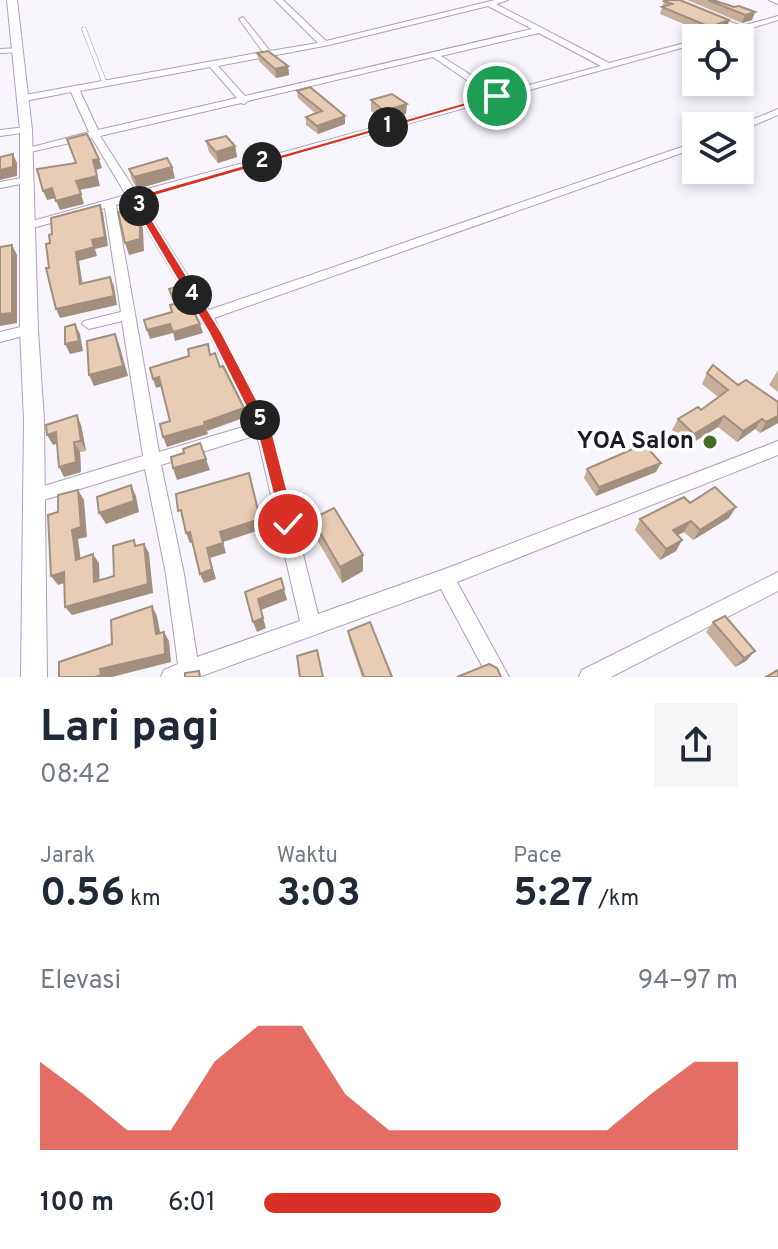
<!DOCTYPE html>
<html lang="id">
<meta charset="utf-8">
<style>
body{margin:0;font-family:Overpass,sans-serif;background:#f6f6f7;color:#1f2937;height:100vh;display:flex;flex-direction:column;font-size:30px;white-space:nowrap}
*{box-sizing:border-box;margin:0}
p{font-size:26px;color:#747a83}
.icon{flex:none;width:44px;height:44px;fill:none;stroke:currentColor;stroke-width:2;stroke-linecap:round;stroke-linejoin:round}
.map{position:relative;height:677px;overflow:hidden}
.drawer{display:flex;flex-direction:column;background:#fff;flex:1}
.drawer>*{flex:none}
.buttons{position:absolute;left:682px;top:24px;display:grid;gap:16px}
.buttons a{display:grid;place-items:center;width:72px;height:72px;border-radius:0px;background:#fff;box-shadow:0 4px 12px #0003;font-size:40px}
.pin{position:absolute;display:grid;place-items:center;width:68px;height:68px;color:#fff;margin:-34px;border:4px solid #fff;border-radius:50%;box-shadow:0 2px 8px #0007}
.km{position:absolute;width:40px;height:40px;margin:-20px;border-radius:50%;background:#222;color:#fff;font-size:22px;line-height:40px;text-align:center}
.round{display:grid;place-items:center;flex:none;width:84px;height:84px;border-radius:0px;background:#f6f6f7}
.headline{display:flex;align-items:center;justify-content:space-between;height:136px;padding:0 40px}
h1{font-size:44px;font-weight:700;line-height:60px}
.stats{display:grid;grid-template-columns:repeat(3,1fr);gap:12px;height:136px;padding:8px 40px}
.stats div{display:grid;align-content:center}
.stats b{font-size:40px;font-weight:700}
.stats small{font-size:22px;font-weight:400}
.stats p{font-size:22px}
.chart{height:224px;padding:16px 40px}
.chart p{display:flex;justify-content:space-between}
.chart svg{width:100%;height:144px;margin-top:8px;fill:#d93025;opacity:.7}
ul{padding:0 40px;list-style:none;font-size:26px}
li{display:grid;grid-template-columns:128px 96px 1fr;align-items:center;height:60px}
li i{height:20px;border-radius:10px;background:#d93025}
.map>svg:first-child{display:block}
.lines{fill:none;stroke-linecap:round;stroke-linejoin:round}
.service-casing{stroke:#aea0bd;stroke-width:5}
.minor-casing{stroke:#aea0bd;stroke-width:2}
.tertiary-casing{stroke:#aea0bd;stroke-width:2}
.service{stroke:#fff;stroke-width:4}
.minor{fill:#fff;fill-rule:evenodd}
.tertiary{fill:#fff;fill-rule:evenodd}
.wall{fill:#c8af9b}
.shaded-wall{fill:#a28f7e}
.building{fill:#e8ccb4;stroke:#a28f7e;stroke-width:2}
.route{fill:#d93025;stroke:#fff;stroke-width:2}
.poi-dot{fill:#456d29;stroke:#fff;stroke-width:3}
.labels{text-anchor:middle;dominant-baseline:central;stroke-width:7;stroke-linejoin:round;paint-order:stroke}
.poi-label{font-size:24px;font-weight:bold;fill:#1e1924;stroke:#fff;text-anchor:end}
</style>
<div class="map">
<svg width="778" height="677" viewBox="0 0 778 677">
<rect width="100%" height="100%" fill="#f8f5fc"/>
<g class="lines">
<g class="service-casing">
<polyline id="service" points="84,29 105,84"/>
</g>
<g class="minor-casing">
<g id="minor">
<path d="M 275,0 L 283,0 L 326,41 L 495,0 L 508,0 L 496,4 L 609,63 L 696,40 L 696,44 L 139,198 L 209,310 L 696,142 L 696,148 L 214,318 L 271,427 L 318,614 L 445,569 L 778,441 L 778,455 L 457,582 L 509,677 L 488,677 L 441,589 L 199,677 L 161,677 L 164,670 L 178,664 L 166,574 L 145,469 L 34,503 L 28,501 L 25,496 L 28,491 L 34,489 L 143,456 L 122,321 L 89,329 L 82,324 L 84,321 L 121,312 L 105,208 L 29,229 L 23,225 L 25,223 L 126,195 L 92,138 L 26,153 L 21,150 L 89,132 L 71,92 L 25,101 L 20,98 L 25,95 L 263,52 L 239,19 L 243,17 L 270,51 L 318,43 ZM 488,6 L 532,29 L 245,96 L 218,66 L 329,45 ZM 539,33 L 601,66 L 499,93 L 441,56 ZM 433,57 L 490,96 L 136,192 L 100,136 L 241,103 L 244,104 L 248,101 ZM 210,67 L 237,98 L 98,130 L 80,91 ZM 130,201 L 209,333 L 253,424 L 159,452 L 116,205 ZM 257,435 L 300,621 L 197,657 L 184,574 L 161,465 Z"/>
<polygon points="769,0 778,0 778,4"/>
<polygon points="711,15 742,26 778,16 778,20 719,38 706,38 735,28 711,19"/>
<polygon points="21,48 21,52 0,53 0,49"/>
<polygon points="778,109 778,115 743,130 740,131 740,126 737,126"/>
<polygon points="26,127 29,128 29,132 0,136 0,130"/>
<polygon points="27,177 31,178 31,182 0,188 0,182"/>
<polygon points="29,325 36,330 34,333 0,342 0,332"/>
<polygon points="778,572 778,591 611,677 579,677 582,670"/>
</g>
</g>
<g class="tertiary-casing">
<polygon id="tertiary" points="7,0 17,0 32,130 38,330 44,421 47,677 21,677 24,421 20,330 20,130"/>
</g>
<use href="#service" class="service"/>
<use href="#minor" class="minor"/>
<use href="#tertiary" class="tertiary"/>
</g>
<g class="wall">
<polygon points="687,0 713,0 755,12 752,20 742,23"/>
<polygon points="664,1 729,20 727,28 707,34 660,14"/>
<polygon points="257,53 288,66 289,75 276,78 259,61"/>
<polygon points="297,91 345,116 345,124 318,134 306,125 306,117 316,114 298,98"/>
<polygon points="371,100 406,114 384,122 371,111"/>
<polygon points="206,141 235,146 237,157 218,163 209,152"/>
<polygon points="172,167 175,178 137,189 132,180 129,169"/>
<polygon points="778,370 778,392 769,385"/>
<polygon points="707,373 778,402 778,423 760,433 755,429 737,442 718,427 689,445 672,430 678,419 701,410 718,397 702,384"/>
<polygon points="81,425 86,451 80,452 81,472 64,477 57,443 53,445"/>
<polygon points="587,469 656,472 596,496 584,478"/>
<polygon points="690,503 729,518 693,540 684,532 678,535 682,540 676,551 660,560 635,530 640,519"/>
<polygon points="312,519 363,571 342,583 315,536"/>
<polygon points="713,622 755,651 746,661 735,667 706,632"/>
<polygon points="348,631 392,677 362,677 349,639"/>
</g>
<g class="shaded-wall">
<polygon points="755,12 752,20 742,23 745,15"/>
<polygon points="729,20 727,28 707,34 710,27"/>
<polygon points="288,66 289,75 276,78 275,69"/>
<polygon points="407,104 406,114 384,122 384,111"/>
<polygon points="345,116 345,124 318,134 317,126"/>
<polygon points="235,146 237,157 218,163 216,152"/>
<polygon points="13,154 17,163 17,176 0,180 0,170"/>
<polygon points="99,159 102,168 96,170 100,186 79,190 76,181 93,160"/>
<polygon points="172,167 175,178 137,189 134,177"/>
<polygon points="52,188 56,198 47,200 43,191"/>
<polygon points="81,194 84,204 60,210 56,201"/>
<polygon points="100,205 103,213 108,246 95,249 97,256 79,261 84,293 80,284 76,252 92,240"/>
<polygon points="140,217 143,229 144,251 129,255 125,243"/>
<polygon points="12,245 17,255 17,323 0,326 0,314"/>
<polygon points="110,277 114,286 117,305 60,318 56,309"/>
<polygon points="75,324 80,334 83,351 70,354 65,344"/>
<polygon points="170,324 173,333 150,339 147,330"/>
<polygon points="200,324 203,333 175,341 173,332"/>
<polygon points="115,334 119,344 128,376 94,386 89,375"/>
<polygon points="159,377 163,386 156,388 153,379"/>
<polygon points="244,408 246,417 207,431 204,422"/>
<polygon points="77,415 81,425 86,451 81,441"/>
<polygon points="724,416 718,427 689,445 694,434"/>
<polygon points="778,416 778,423 760,433 766,422"/>
<polygon points="762,419 755,429 737,442 743,431"/>
<polygon points="205,425 208,434 167,447 163,437"/>
<polygon points="56,432 61,442 53,445 47,435"/>
<polygon points="74,442 80,452 81,472 64,477 59,467"/>
<polygon points="206,459 210,470 177,480 173,468"/>
<polygon points="661,463 656,472 596,496 599,487"/>
<polygon points="131,485 136,496 139,512 106,524 99,513"/>
<polygon points="78,490 84,500 87,537 78,539 82,569 76,560 72,530"/>
<polygon points="736,507 729,518 693,540 700,530"/>
<polygon points="260,519 263,529 223,542 226,553 210,558 216,579 204,583 200,574 207,548 220,532"/>
<polygon points="691,521 684,532 667,540 673,530"/>
<polygon points="190,532 194,542 190,543 186,533"/>
<polygon points="682,540 676,551 660,560 666,549"/>
<polygon points="144,544 149,553 153,593 72,615 65,607 148,584"/>
<polygon points="93,554 99,563 100,591 94,582"/>
<polygon points="363,555 363,571 342,583 340,567"/>
<polygon points="64,572 71,581 58,585 51,576"/>
<polygon points="284,589 287,600 261,610 258,599"/>
<polygon points="152,606 157,616 162,643 156,634"/>
<polygon points="263,618 266,628 257,632 253,622"/>
<polygon points="164,632 169,641 171,662 112,677 95,677 100,669"/>
<polygon points="755,651 746,661 735,667 744,658"/>
</g>
<g class="building">
<polygon points="666,0 680,0 729,20 710,27 662,7 672,4 664,1"/>
<polygon points="708,0 713,0 734,7 739,6 755,12 745,15"/>
<polygon points="268,51 288,66 275,69 257,53"/>
<polygon points="310,87 345,116 317,126 306,117 322,111 297,91"/>
<polygon points="392,94 407,104 384,111 371,100"/>
<polygon points="87,134 99,159 93,160 97,176 76,181 81,194 56,201 52,188 43,191 37,169 76,163 67,139"/>
<polygon points="226,136 235,146 216,152 206,141"/>
<polygon points="13,154 13,167 0,170 0,157"/>
<polygon points="167,158 172,167 134,177 129,169"/>
<polygon points="100,205 105,237 92,240 94,247 76,252 80,284 110,277 114,296 56,309 46,268 49,268 46,244 50,243 49,235 52,234 51,218"/>
<polygon points="135,210 140,217 140,239 125,243 118,212"/>
<polygon points="12,245 12,313 0,314 0,247"/>
<polygon points="180,286 200,324 173,332 170,324 147,330 144,320 172,312 170,305 175,304 169,289"/>
<polygon points="75,324 79,341 65,344 65,327"/>
<polygon points="115,334 123,366 89,375 87,341"/>
<polygon points="208,344 210,355 215,353 220,367 223,366 244,408 204,422 205,425 163,437 160,424 170,421 159,377 153,379 150,368 189,356 188,349"/>
<polygon points="713,365 738,385 746,380 778,402 778,416 766,422 762,419 743,431 724,416 694,434 678,419 698,407 701,410 728,390 707,373"/>
<polygon points="77,415 81,441 74,442 76,462 59,467 56,432 47,435 46,425"/>
<polygon points="200,443 206,459 173,468 171,457 184,453 183,449"/>
<polygon points="644,444 661,463 599,487 587,469"/>
<polygon points="249,473 260,519 220,532 223,543 207,548 212,569 200,574 190,532 186,533 181,510 178,511 176,494"/>
<polygon points="131,485 134,501 99,513 97,497"/>
<polygon points="715,487 736,507 700,530 691,521 673,530 682,540 666,549 640,519 684,497 690,503"/>
<polygon points="78,490 81,527 72,530 76,560 93,554 94,582 114,576 113,546 134,540 135,546 144,544 148,584 65,607 64,572 51,576 48,515 58,512 58,495"/>
<polygon points="334,508 363,555 340,567 312,519"/>
<polygon points="281,578 284,589 258,599 263,618 253,622 245,592"/>
<polygon points="152,606 156,634 164,632 165,654 100,669 101,675 95,677 59,677 59,662 112,644 111,620"/>
<polygon points="725,616 755,651 744,658 713,622"/>
<polygon points="370,622 392,677 364,677 348,631"/>
<polygon points="317,650 323,677 300,677 297,656"/>
<polygon points="489,664 497,668 501,677 457,677"/>
<polygon points="778,670 778,677 766,677"/>
<polygon points="199,671 200,677 185,677 185,673"/>
</g>
<polygon class="route" points="494,94 501,96 140,200 222,333 271,427 296,524 288,531 282,529 256,427 209,333 129,198"/>
<circle class="poi-dot" cx="710" cy="442" r="8"/>
<g class="labels">
<g class="poi-label">
<text x="694" y="442">YOA Salon</text>
</g>
</g>
</svg>
<div class="buttons">
<a><svg class="icon" aria-label="locate" viewBox="0 0 24 24"><circle cx="12" cy="12" r="6"/><path d="M12 2v4M12 18v4M2 12h4M18 12h4"/></svg></a>
<a><svg class="icon" aria-label="layers" viewBox="0 0 24 24"><path d="M12 4l9 5-9 5-9-5zM3 14l9 5 9-5"/></svg></a>
</div>
<div class="pin" style="left:497px;top:96px;background:#1e9e55"><svg class="icon" aria-label="arrive" viewBox="0 0 24 24"><path d="M6 21V4h12l-3 4 3 4H6"/></svg></div>
<div class="pin" style="left:288px;top:524px;background:#d93025"><svg class="icon" aria-label="check" viewBox="0 0 24 24"><path d="M5 12l5 5 9-10"/></svg></div>
<b class="km" style="left:388px;top:127px">1</b>
<b class="km" style="left:262px;top:162px">2</b>
<b class="km" style="left:139px;top:206px">3</b>
<b class="km" style="left:192px;top:295px">4</b>
<b class="km" style="left:260px;top:420px">5</b>
</div>
<section class="drawer">
<div class="headline"><div><h1>Lari pagi</h1><p>08:42</p></div><a class="round"><svg class="icon" aria-label="share" viewBox="0 0 24 24"><path d="M12 15V3M7 8l5-5 5 5M5 13v7h14v-7"/></svg></a></div>
<div class="stats">
<div><p>Jarak</p><b>0.56<small> km</small></b></div>
<div><p>Waktu</p><b>3:03</b></div>
<div><p>Pace</p><b>5:27<small> /km</small></b></div>
</div>
<div class="chart"><p><span>Elevasi</span>94–97 m</p>
<svg viewBox="0 0 160 44" preserveAspectRatio="none"><path d="M0 44V17L10 27L20 38L30 38L40 17L50 6L60 6L70 27L80 38L90 38L100 38L110 38L120 38L130 38L140 27L150 17L160 17V44z"/></svg>
</div>
<ul>
<li><b>100 m</b>6:01<i style="width:50%"></i></li>
</ul>
</section>
